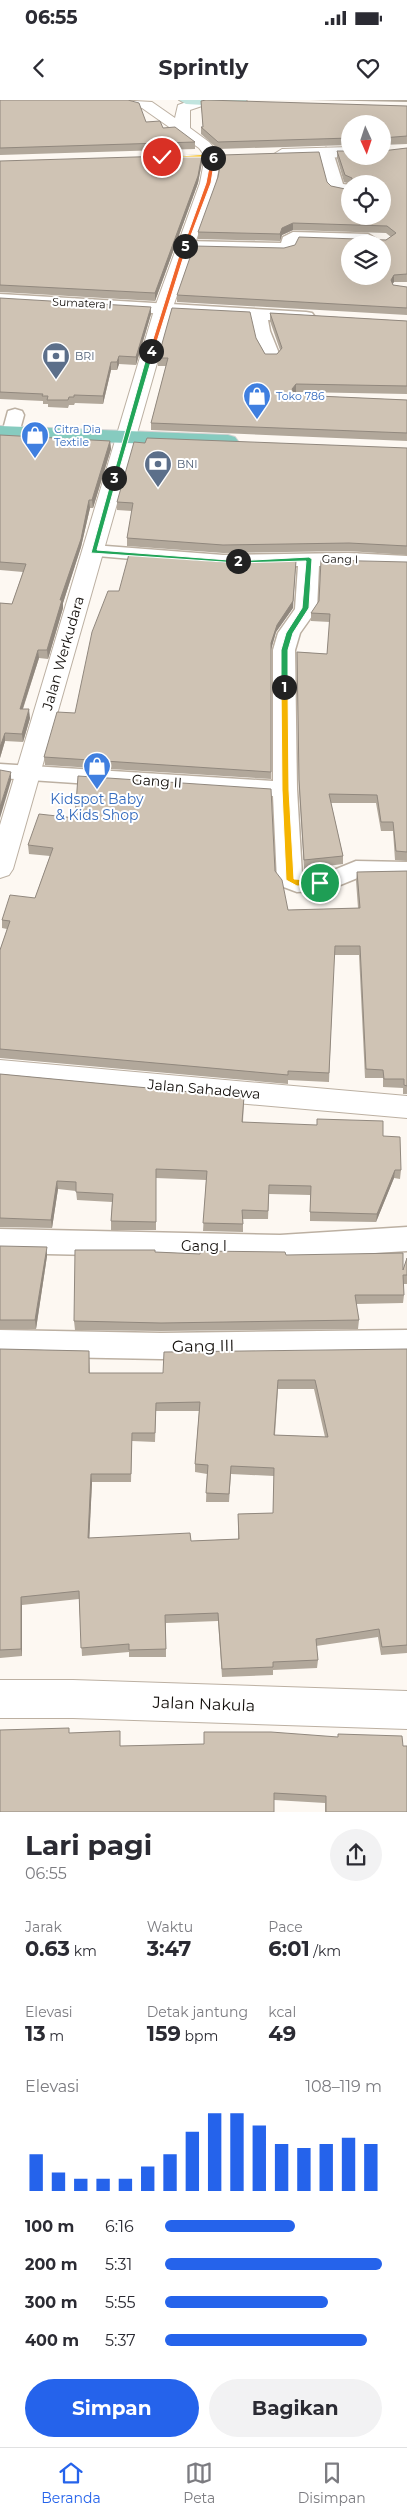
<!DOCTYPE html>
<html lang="id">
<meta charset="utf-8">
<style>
body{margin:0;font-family:Montserrat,sans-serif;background:#f2f2f3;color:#2b2b33;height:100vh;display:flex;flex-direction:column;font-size:19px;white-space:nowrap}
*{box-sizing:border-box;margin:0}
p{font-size:16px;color:#7c7c81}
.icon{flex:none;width:28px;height:28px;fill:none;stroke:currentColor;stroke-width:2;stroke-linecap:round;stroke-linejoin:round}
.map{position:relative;height:1712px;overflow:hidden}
.panel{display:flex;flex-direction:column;background:#fff;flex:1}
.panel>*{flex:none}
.needle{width:32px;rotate:177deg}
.buttons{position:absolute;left:341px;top:15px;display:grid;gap:10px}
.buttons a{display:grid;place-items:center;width:50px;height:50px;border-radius:50%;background:#fff;box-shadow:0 5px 20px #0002;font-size:25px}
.pin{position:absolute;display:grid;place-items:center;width:42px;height:42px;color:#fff;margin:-21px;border:2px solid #fff;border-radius:50%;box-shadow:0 1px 5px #0007}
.km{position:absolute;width:25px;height:25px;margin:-12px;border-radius:50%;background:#222;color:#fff;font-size:14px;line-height:25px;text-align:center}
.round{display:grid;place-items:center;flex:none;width:52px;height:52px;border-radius:26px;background:#f2f2f3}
.overview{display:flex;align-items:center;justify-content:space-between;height:85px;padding:0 25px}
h1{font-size:28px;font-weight:700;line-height:38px}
.figures{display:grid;grid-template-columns:repeat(3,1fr);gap:8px;height:85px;padding:5px 25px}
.figures div{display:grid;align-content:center}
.figures b{font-size:21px;font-weight:700}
.figures small{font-size:14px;font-weight:400}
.figures p{font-size:14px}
.chart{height:140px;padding:10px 25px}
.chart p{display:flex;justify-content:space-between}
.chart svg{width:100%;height:90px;margin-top:5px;stroke:#2563eb;stroke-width:6}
.button{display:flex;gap:10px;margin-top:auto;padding:10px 25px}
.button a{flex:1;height:58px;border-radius:30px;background:#2563eb;color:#fff;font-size:20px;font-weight:700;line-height:58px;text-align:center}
.button a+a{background:#f2f2f3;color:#2b2b33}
ul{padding:0 25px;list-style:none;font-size:16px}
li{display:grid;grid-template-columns:80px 60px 1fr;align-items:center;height:38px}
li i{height:12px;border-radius:6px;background:#2563eb}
.status{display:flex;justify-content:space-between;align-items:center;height:35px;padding:0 25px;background:#fff;direction:ltr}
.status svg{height:14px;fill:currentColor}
header{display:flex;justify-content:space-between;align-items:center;height:65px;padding:0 25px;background:#fff;font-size:22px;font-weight:700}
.menu{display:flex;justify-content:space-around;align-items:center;height:70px;border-top:1px solid #e1e1e2;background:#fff;font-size:14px;color:#7c7c81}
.menu a{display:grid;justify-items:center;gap:2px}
.menu .on{color:#2563eb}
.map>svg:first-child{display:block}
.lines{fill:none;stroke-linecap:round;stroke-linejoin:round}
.minor-casing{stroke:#bcb0a2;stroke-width:3}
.tertiary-casing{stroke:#bcb0a2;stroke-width:2}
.secondary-casing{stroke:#bcb0a2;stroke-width:2}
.primary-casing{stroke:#d4d3d3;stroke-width:2}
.minor{fill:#fff;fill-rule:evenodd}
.tertiary{fill:#fff;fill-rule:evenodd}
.secondary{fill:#c2e5df;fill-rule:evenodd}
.primary{fill:#86cbbf;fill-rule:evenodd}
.wall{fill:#b2a89b;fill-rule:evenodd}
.shaded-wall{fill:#91887e}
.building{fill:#cfc3b4;stroke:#91887e;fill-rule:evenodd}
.split-1{fill:#f5b400;stroke:#fff}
.split-2{fill:#22a559;stroke:#fff}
.split-3{fill:#22a559;stroke:#fff}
.split-4{fill:#22a559;stroke:#fff}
.split-5{fill:#f0652b;stroke:#fff}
.split-6{fill:#f0652b;stroke:#fff}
.split-7{fill:#f5b400;stroke:#fff}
.labels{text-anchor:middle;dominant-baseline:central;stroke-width:4;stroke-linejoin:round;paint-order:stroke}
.far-street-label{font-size:11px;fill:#100c08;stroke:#fff}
.far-service-label{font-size:11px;fill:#4e5e75;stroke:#fff;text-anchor:start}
.far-shop-label{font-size:11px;fill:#366cbe;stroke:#fff;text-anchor:start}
.street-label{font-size:14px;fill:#100c08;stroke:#fff}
.shop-label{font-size:14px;fill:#366cbe;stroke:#fff}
.near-street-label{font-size:16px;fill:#100c08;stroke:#fff}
</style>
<div class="status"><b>06:55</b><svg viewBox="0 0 49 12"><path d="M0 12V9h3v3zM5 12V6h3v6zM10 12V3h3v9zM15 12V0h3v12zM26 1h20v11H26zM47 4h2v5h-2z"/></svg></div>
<header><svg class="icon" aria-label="back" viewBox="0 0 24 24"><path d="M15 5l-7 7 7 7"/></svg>Sprintly<svg class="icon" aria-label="heart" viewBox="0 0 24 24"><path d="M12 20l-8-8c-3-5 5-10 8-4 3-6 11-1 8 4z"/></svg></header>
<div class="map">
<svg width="407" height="1712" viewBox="0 0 407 1712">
<rect width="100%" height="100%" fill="#fdf8f2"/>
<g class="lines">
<g class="minor-casing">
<g id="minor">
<polygon points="326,48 333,52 343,84 350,85 350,95 331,91 328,88 319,52"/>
<polygon points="293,132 368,134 376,139 368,144 297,142 294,150 284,153 185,151 177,146 185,141 281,143 283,137"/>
<path d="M 0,194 L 306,212 L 312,213 L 315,217 L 312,221 L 306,222 L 268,220 L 270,231 L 280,256 L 277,260 L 265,260 C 257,248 253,233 251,219 L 0,204 Z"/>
<polygon points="15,309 22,311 24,315 18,337 4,337 2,333 8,311"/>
<polygon points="93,445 223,455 348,453 407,456 407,468 319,466 317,509 300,533 295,550 297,689 302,775 324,774 356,761 407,762 407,778 360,777 328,790 297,792 281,786 277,780 273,696 0,678 0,664 273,681 273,550 278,533 295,509 298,466 223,467 86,455 83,451 86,447"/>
<polygon points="407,1127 407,1151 280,1159 0,1153 0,1129 280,1135"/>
<polygon points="0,1230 161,1233 407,1230 407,1256 161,1259 0,1256"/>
</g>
</g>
<g class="tertiary-casing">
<g id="tertiary">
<polygon points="116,0 152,2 175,18 178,5 192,0 210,0 208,4 190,10 190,28 209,42 221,56 216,83 173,207 13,769 9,775 0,778 0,725 155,207 200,83 205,56 199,48 142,8 118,3"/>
<polygon points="350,47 350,57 282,59 274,54 282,49"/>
<polygon points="0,960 407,996 407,1018 0,982"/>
<polygon points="0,1580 73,1580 407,1591 407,1629 73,1618 0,1618"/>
</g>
</g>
<g class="secondary-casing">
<polygon id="secondary" points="179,0 246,0 248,3 241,7 186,4"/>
</g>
<g class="primary-casing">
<polygon id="primary" points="0,326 228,335 235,337 238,341 235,345 228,347 0,338"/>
</g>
<use href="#minor" class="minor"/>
<use href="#tertiary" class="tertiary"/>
<use href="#secondary" class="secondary"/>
<use href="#primary" class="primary"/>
</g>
<g class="wall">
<polygon points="0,0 146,22 163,28 195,42 195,49 0,55"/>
<polygon points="310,0 407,0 407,2"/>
<polygon points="201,1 407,6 407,44 382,45 382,24 350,24 350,45 218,49 201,34 201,27 203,27"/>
<polygon points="407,48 407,182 394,182 392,184 393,185 407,187 407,215 177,202 177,195 284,148 386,140 391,137 386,133 293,130 282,135 280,141 198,139 198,132 327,82 331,86 350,90 382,84 350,84 344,82 337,58 337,51 350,56"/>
<polygon points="0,61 202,62 198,83 155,201 0,192"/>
<polygon points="0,198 151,214 136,265 119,264 117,270 111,270 103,304 75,303 74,305 69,305 68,308 48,307 48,304 43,304 43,301 0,299"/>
<polygon points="270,213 407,221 407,294 296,292 294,294 295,295 407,300 407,341 151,330 151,323 166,266 158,266 158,258 256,238 265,254 277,254 280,250 270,221"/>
<polygon points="0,335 110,341 111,349 93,408 90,408 81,447 63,503 63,508 48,559 39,558 23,609 30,618 23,642 5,641 0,658 0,503 12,504 23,472 0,470"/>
<polygon points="407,348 407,455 348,451 223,453 127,446 127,438 132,411 117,410 117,402"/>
<polygon points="407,462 407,761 395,760 393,731 381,731 376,703 331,703 343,756 343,764 304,769 299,689 297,552 327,554 330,522 311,521 311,513"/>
<polygon points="293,508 276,532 271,549 271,679 45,665 44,657 75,613"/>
<polygon points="28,745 275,771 288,810 358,808 356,781 357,772 407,771 407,994 403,994 403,988 383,987 383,978 365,978 359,855 334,855 329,982 288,980 288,984 0,958 0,850 7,829 2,828 2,820 35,798 50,756 29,754"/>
<polygon points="0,974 244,997 243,1022 383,1036 401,1070 400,1079 394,1078 376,1122 310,1121 310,1095 269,1094 268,1119 243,1119 243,1132 203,1131 206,1080 156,1078 156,1130 111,1130 111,1121 112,1102 77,1100 76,1091 58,1089 52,1128 0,1127"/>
<polygon points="0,1146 47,1156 36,1229 0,1229"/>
<polygon points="155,1152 200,1154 286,1155 403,1170 407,1158 407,1184 403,1184 404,1195 403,1203 356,1204 359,1220 358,1229 161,1231 75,1230 74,1221"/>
<path d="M 0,1249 L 89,1251 L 90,1273 L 163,1273 L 407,1249 L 407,1553 L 381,1555 L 378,1537 L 316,1546 L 318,1560 L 317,1568 L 273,1570 L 273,1575 L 222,1577 L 218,1521 L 166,1523 L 166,1557 L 129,1557 L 129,1552 L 82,1556 L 79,1499 L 22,1505 L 22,1556 L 0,1558 ZM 278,1289 L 314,1289 L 325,1337 L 275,1335 ZM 156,1311 L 199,1311 L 195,1364 L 195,1372 L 207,1374 L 206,1402 L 229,1402 L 231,1374 L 274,1376 L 273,1413 L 238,1414 L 238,1439 L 191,1441 L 89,1438 L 92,1382 L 131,1382 L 132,1341 L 155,1342 Z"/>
<polygon points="69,1633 121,1646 403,1646 407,1712 325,1712 325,1703 274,1700"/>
</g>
<g class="shaded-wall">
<polygon points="202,55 202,62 198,83 155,201 155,193"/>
<polygon points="293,123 293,130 282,135 280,141 280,134 282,128"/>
<polygon points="394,175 394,182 390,187 391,180"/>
<polygon points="151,207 151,214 136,265 136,257"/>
<polygon points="119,256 119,264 117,270 117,262"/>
<polygon points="111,262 111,270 103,304 103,296"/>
<polygon points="296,284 296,292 292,297 292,289"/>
<polygon points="110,341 111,349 93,408 92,400"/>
<polygon points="89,400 90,408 81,447 63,503 63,508 48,559 47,550 60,500"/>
<polygon points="296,461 293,508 276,532 271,550 271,543"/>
<polygon points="38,550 39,558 20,617 20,609"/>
<polygon points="29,609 30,618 23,642 22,634"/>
<polygon points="5,633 5,641 0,658 0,647"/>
<polygon points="11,672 11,681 0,718 0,707"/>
<polygon points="395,1070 394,1078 376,1122 377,1114"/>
<polygon points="57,1081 58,1089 52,1128 51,1120"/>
<polygon points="47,1147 47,1156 36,1229 35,1220"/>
<polygon points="91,1374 92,1382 89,1446 88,1438"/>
<polygon points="21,1497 22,1505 22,1556 21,1549"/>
</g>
<g class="building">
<polygon points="0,0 128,0 139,3 146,22 160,21 163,28 175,27 195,42 0,48"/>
<polygon points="206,0 407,6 407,36 382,38 382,24 350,24 350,38 218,42 201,27 203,27 201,1"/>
<path d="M 407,48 L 407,174 L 394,175 L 391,180 L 393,185 L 407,187 L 407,208 L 177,195 L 194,146 L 284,148 L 295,145 L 299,137 L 386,140 L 396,133 L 387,126 L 293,123 L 282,128 L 280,134 L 198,132 L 218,77 L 222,55 L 319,52 L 327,82 L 331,86 L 350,90 L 350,116 L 382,116 L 382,84 L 352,84 L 352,78 L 345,75 L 337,51 L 350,51 L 350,56 L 382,56 L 382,51 ZM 350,144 L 382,144 L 382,176 L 350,176 Z"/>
<polygon points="202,55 198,76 155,193 0,185 0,61"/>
<polygon points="0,198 151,207 136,257 119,256 117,262 111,262 103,296 74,295 74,297 69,297 68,300 47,300 48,296 42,296 43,294 0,292"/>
<polygon points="172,208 250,212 256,238 265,254 277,254 282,248 270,213 407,221 407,286 296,284 292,289 295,295 407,300 407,333 151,323 168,258 158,258"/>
<polygon points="0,335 110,341 92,400 89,400 81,439 60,500 62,500 47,550 38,550 20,609 29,609 22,634 5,633 0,647 0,503 12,504 26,464 0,462"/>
<polygon points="147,338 407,348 407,446 349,443 223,445 127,438 133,403 117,402 134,342 145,343"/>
<polygon points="129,454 223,462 296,461 293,501 277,525 271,543 271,672 44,657 57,612 75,613 92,532 108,491 119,491"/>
<polygon points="321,460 407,462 407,752 396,751 393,722 381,722 377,695 329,694 343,756 304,760 299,680 297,552 327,554 330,514 311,513 319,501"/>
<polygon points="0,670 11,672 0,707"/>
<polygon points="78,676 271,689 275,771 282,780 288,810 360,808 357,772 407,771 407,986 404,985 404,979 384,979 383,970 366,969 360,846 335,846 329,973 288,971 288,975 0,949 0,850 10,821 2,820 10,795 35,798 53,748 28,745 39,714 75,718"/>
<polygon points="0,974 244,997 242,1022 317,1025 317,1019 383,1021 383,1036 400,1037 401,1070 395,1070 377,1114 310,1112 311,1086 269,1085 268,1111 242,1110 243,1124 203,1123 207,1071 156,1069 156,1122 111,1121 113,1094 76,1092 76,1082 57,1081 51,1120 0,1118"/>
<polygon points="0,1146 47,1147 35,1220 0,1220"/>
<polygon points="75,1150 155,1150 155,1152 200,1154 200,1151 285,1152 286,1155 403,1153 403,1170 407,1158 407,1175 403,1175 404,1195 355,1195 359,1220 161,1223 74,1221"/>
<path d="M 0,1249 L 89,1251 L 89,1273 L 163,1273 L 164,1252 L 407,1249 L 407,1545 L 382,1547 L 379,1529 L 316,1539 L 318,1560 L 273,1562 L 273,1567 L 222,1569 L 218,1513 L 165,1515 L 166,1549 L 129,1550 L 129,1544 L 81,1548 L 79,1491 L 21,1497 L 21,1549 L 0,1550 ZM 278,1280 L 315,1280 L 328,1337 L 274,1335 ZM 200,1302 L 195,1364 L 208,1365 L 206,1393 L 229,1394 L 231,1366 L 274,1368 L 273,1413 L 238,1414 L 239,1439 L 191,1441 L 190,1433 L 88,1438 L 91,1374 L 131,1374 L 132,1333 L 155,1333 L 156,1303 Z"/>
<polygon points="69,1628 69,1633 120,1631 120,1646 204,1644 204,1632 271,1632 338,1637 338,1634 402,1636 403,1646 407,1646 407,1712 326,1712 326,1696 274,1693 274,1712 0,1712 0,1630"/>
</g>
<polygon class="split-1" points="284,585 288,587 289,690 294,779 323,781 323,784 320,785 297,786 286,780 282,690 281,587"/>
<polygon class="split-2" points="309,457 312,459 309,508 293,533 288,550 288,587 284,589 281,587 281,550 286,533 302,508 306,461 238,463 235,461"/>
<polygon class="split-3" points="112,377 117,378 97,450 242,461 238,463 91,453"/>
<polygon class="split-4" points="151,249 154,251 117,378 112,379 148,251"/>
<polygon class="split-5" points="185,144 187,146 154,251 149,252 182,146"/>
<polygon class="split-6" points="211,57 215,58 211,83 187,146 183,147 206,83"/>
<polygon class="split-7" points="213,54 215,58 213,59 211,57 160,57"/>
<defs>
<g id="bank-pin" transform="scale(1.4375)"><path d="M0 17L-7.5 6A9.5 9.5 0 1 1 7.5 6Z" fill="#5c6f8a" stroke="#fff"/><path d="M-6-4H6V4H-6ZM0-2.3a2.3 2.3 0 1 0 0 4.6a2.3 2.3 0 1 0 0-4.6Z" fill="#fff"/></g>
<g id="shop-pin" transform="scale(1.4375)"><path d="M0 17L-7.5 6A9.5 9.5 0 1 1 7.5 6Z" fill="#3f7fe0" stroke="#fff"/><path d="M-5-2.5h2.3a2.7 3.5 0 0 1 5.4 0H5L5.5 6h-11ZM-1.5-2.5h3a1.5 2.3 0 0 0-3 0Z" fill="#fff"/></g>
</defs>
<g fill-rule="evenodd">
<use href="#bank-pin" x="56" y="256"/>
<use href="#shop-pin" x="257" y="296"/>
<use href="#shop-pin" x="35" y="335"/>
<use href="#bank-pin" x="158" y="364"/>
<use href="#shop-pin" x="97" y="666"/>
</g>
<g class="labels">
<g class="far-street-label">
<text transform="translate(82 203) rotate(3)">Sumatera I</text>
<text transform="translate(340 459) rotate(1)">Gang I</text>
</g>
<g class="far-service-label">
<text x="75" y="256">BRI</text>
<text x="177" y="364">BNI</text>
</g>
<g class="far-shop-label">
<text x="276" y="296">Toko 786</text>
<text x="54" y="329">Citra Dia<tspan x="54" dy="13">Textile</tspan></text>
</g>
<g class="street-label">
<text transform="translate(63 553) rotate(-74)">Jalan Werkudara</text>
<text transform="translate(157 681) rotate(4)">Gang II</text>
<text transform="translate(204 989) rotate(5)">Jalan Sahadewa</text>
<text x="204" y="1146">Gang I</text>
</g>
<g class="shop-label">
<text x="97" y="699">Kidspot Baby<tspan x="97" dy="16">&amp; Kids Shop</tspan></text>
</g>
<g class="near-street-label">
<text transform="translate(203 1246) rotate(-1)">Gang III</text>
<text transform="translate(204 1604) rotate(2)">Jalan Nakula</text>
</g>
</g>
</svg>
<div class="buttons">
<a><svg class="needle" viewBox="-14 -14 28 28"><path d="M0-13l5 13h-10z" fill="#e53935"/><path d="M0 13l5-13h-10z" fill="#7c7c81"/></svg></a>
<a><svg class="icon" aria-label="locate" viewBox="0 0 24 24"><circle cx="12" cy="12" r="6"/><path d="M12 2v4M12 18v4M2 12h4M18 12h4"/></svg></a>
<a><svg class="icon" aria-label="layers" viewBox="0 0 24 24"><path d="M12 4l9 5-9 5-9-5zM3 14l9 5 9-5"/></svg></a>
</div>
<div class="pin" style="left:320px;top:783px;background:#1e9e55"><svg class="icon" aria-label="arrive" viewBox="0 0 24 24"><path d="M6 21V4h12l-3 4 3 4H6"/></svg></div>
<div class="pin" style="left:162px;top:57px;background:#d93025"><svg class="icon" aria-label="check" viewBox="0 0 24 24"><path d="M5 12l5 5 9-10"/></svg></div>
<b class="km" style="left:284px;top:587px">1</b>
<b class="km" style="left:238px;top:461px">2</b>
<b class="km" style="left:114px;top:378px">3</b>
<b class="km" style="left:151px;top:251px">4</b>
<b class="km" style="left:185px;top:146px">5</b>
<b class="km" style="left:213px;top:58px">6</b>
</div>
<section class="panel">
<div class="overview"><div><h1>Lari pagi</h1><p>06:55</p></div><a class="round"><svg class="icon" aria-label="share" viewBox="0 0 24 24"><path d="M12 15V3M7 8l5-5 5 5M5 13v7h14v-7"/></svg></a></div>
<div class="figures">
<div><p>Jarak</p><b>0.63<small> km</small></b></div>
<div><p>Waktu</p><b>3:47</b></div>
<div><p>Pace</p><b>6:01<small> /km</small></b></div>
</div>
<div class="figures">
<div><p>Elevasi</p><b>13<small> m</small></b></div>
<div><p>Detak jantung</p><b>159<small> bpm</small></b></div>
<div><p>kcal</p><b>49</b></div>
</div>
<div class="chart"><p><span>Elevasi</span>108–119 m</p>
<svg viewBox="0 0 160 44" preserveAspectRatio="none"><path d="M5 44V26M15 44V35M25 44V38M35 44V38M45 44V38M55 44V32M65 44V26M75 44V15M85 44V6M95 44V6M105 44V12M115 44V21M125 44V23M135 44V21M145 44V18M155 44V21"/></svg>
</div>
<ul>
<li><b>100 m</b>6:16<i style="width:60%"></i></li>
<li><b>200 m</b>5:31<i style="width:100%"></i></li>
<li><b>300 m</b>5:55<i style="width:75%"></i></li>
<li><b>400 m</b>5:37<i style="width:93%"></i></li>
</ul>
<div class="button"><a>Simpan</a><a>Bagikan</a></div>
</section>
<nav class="menu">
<a class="on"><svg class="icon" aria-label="home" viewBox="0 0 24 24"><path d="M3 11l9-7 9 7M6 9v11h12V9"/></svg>Beranda</a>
<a><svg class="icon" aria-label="map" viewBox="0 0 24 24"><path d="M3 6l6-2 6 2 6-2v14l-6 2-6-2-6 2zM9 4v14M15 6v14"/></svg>Peta</a>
<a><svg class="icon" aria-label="saved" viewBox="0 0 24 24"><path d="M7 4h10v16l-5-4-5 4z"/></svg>Disimpan</a>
</nav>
